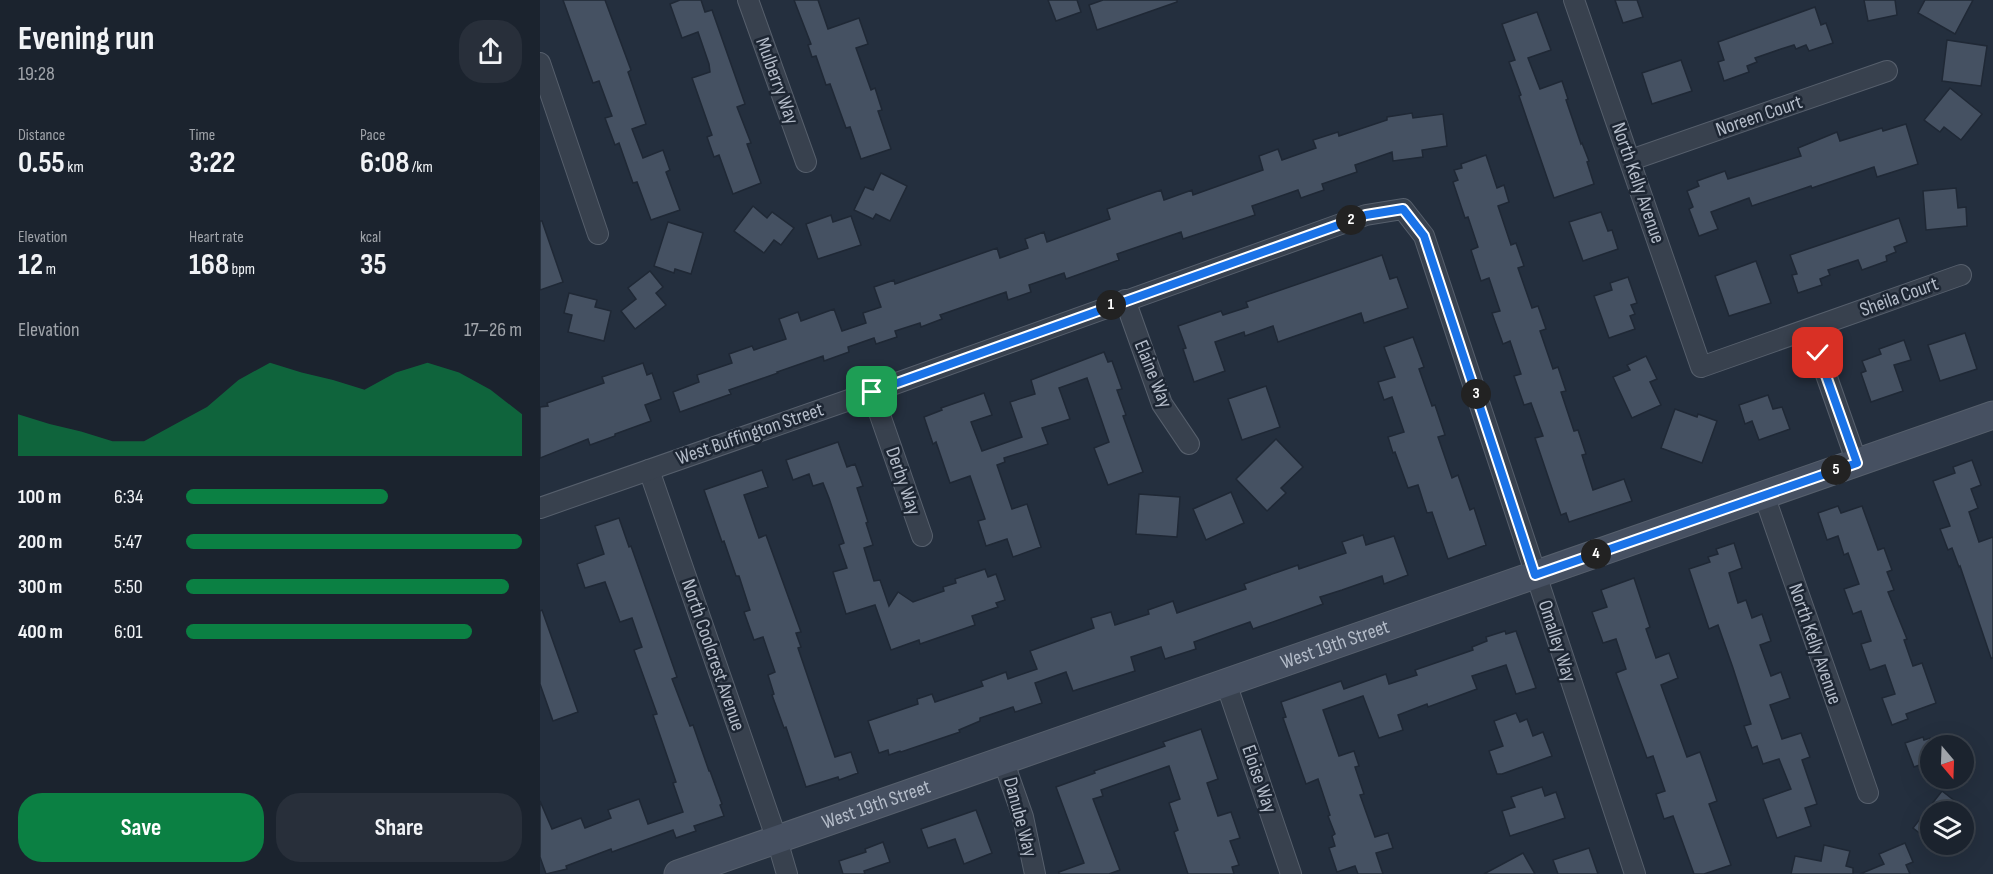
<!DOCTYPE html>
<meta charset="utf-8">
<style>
body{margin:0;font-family:"Sofia Sans Condensed",sans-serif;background:#282f3a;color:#f1f3f6;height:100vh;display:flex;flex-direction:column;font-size:22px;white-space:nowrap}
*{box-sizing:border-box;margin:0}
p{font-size:20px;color:#a0a4aa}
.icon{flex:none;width:33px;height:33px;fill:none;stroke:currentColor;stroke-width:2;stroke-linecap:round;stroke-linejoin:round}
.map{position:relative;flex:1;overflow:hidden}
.details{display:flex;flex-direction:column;background:#1b232e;width:540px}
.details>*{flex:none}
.needle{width:39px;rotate:161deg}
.controls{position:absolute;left:1380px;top:735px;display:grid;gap:12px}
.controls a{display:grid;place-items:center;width:54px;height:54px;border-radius:50%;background:#1b232e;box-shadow:0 6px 24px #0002,0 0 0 2px #39404a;font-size:30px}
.pin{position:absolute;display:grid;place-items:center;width:51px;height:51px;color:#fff;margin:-26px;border-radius:12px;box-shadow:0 3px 9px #0006}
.km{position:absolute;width:30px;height:30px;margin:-15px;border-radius:50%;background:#222;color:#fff;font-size:16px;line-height:30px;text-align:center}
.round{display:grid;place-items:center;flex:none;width:63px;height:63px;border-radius:24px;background:#282f3a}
.headline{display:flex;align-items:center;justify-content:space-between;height:102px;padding:0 18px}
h1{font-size:33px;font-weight:700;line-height:45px}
.metrics{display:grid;grid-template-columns:repeat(3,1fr);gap:9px;height:102px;padding:6px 18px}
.metrics div{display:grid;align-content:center}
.metrics b{font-size:30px;font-weight:700}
.metrics small{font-size:16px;font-weight:400}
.metrics p{font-size:16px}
.chart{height:168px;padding:12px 18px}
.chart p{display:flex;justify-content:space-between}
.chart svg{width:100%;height:108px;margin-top:6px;fill:#0b8043;opacity:.7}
.button{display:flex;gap:12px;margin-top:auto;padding:12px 18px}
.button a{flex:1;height:69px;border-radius:24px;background:#0b8043;color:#fff;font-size:24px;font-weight:700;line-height:69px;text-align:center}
.button a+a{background:#282f3a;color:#f1f3f6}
ul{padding:0 18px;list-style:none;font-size:20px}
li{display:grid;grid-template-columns:96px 72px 1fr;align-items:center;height:45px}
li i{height:15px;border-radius:8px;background:#0b8043}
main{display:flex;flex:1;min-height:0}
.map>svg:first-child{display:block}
.building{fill:#455162;stroke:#1f2835;stroke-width:1.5}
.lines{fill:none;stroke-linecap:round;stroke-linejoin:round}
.street-casing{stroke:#565f6c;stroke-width:22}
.secondary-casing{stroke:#565f6c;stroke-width:29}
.street{stroke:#38414e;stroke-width:20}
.secondary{stroke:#465061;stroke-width:27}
.route-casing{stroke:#fff;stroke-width:12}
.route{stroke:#1a73e8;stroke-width:8}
.labels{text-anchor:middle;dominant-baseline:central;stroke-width:5;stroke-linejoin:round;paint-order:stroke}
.street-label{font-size:20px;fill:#b4bcc9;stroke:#1d2633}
</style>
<main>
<section class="details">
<div class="headline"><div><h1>Evening run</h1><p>19:28</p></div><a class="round"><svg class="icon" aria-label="share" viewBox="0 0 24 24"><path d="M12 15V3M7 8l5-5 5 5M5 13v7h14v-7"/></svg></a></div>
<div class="metrics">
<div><p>Distance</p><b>0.55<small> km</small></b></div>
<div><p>Time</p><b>3:22</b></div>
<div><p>Pace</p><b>6:08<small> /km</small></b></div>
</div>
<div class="metrics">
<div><p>Elevation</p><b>12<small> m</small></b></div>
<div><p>Heart rate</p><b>168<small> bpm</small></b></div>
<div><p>kcal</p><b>35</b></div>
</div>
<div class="chart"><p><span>Elevation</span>17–26 m</p>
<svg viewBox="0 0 160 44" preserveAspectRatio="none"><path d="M0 44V27L10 31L20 34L30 38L40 38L50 31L60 24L70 13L80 6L90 10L100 13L110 17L120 10L130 6L140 10L150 17L160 27V44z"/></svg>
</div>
<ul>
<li><b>100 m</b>6:34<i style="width:60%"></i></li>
<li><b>200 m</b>5:47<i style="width:100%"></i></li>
<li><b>300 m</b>5:50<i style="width:96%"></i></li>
<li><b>400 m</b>6:01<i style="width:85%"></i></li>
</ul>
<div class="button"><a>Save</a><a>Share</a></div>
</section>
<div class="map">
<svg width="1453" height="874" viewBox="0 0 1453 874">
<rect width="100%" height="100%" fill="#242f3e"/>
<g class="building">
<polygon points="23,0 65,0 91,70 88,72 106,124 92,129 103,158 123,150 130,170 126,172 140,210 111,220 97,182 93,183 79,143 75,145 65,118 72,116 59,81 53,83"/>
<polygon points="140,0 161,0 165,12 172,10 205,104 197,107 211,143 207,144 221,183 193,194 179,155 174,157 167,137 172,135 152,78 170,72 169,64 158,32 142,38 130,4"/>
<polygon points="254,0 278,0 288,29 319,18 328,44 316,48 331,90 335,88 342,110 338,111 351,149 321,159 310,127 306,128 290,84 286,85 276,56 272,57 268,45 271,44"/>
<polygon points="508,0 537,0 541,12 516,21"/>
<polygon points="563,0 637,0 637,2 557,30 549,5"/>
<polygon points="1075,0 1097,0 1103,17 1083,23"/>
<polygon points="1324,0 1355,0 1357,15 1328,21"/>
<polygon points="1385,0 1433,0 1415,34 1378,13"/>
<polygon points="1275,7 1281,25 1286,23 1293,43 1269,51 1266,45 1256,49 1254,45 1241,49 1215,58 1217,62 1207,66 1209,72 1184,81 1178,62 1184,60 1178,42"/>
<polygon points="997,12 1011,50 988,58 1000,89 1022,81 1028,99 1026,100 1041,144 1042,143 1049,161 1047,162 1054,184 1014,198 979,96 981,95 969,62 975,60 962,24"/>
<polygon points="1407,40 1447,46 1441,86 1402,81"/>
<polygon points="1141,60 1152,91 1112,104 1102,73"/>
<polygon points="1410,88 1442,114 1421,140 1404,127 1400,132 1384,120"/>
<polygon points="872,113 873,118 903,114 907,146 882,150 883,157 853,161 852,152 815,165 817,172 782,184 784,190 761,198 758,190 712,206 715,215 643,239 641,232 577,254 579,260 526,279 524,273 489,285 491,292 468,300 466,292 400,315 402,319 381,327 380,323 355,331 357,337 336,344 334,338 308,347 309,352 284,361 283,356 237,372 238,373 189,390 191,394 140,412 133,392 159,382 157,375 192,363 189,354 212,346 214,350 246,339 239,319 258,312 261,321 294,309 302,331 326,323 323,313 341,307 334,287 354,280 355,284 457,248 460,258 488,248 485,239 504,232 507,242 570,219 567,209 601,197 621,190 624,200 652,190 653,195 723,170 719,156 738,149 742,160 776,148 773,140 798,132 799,136 847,120 847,117"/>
<polygon points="1366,124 1378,164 1337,177 1334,167 1272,188 1271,186 1212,206 1209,198 1171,212 1178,229 1159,236 1149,209 1153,207 1147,191 1159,186 1157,181 1185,171 1188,179 1261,156 1258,148 1297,132 1300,141 1342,128 1343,131"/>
<polygon points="946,155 957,188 964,185 969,202 958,206 971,245 976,243 984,266 978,268 992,308 998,306 1006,329 1000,331 1013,369 1018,367 1026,391 1021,392 1034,431 1038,430 1046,454 1042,455 1053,490 1084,479 1092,501 1029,522 1026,513 1021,515 995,438 1003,436 991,403 984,405 974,376 981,374 970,341 963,344 952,313 960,311 949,278 941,281 931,250 938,247 928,217 925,218 913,182 918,180 914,170 922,168 921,164"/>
<polygon points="341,173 367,186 350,221 336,214 333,219 314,210 325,187 333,190"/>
<polygon points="1416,188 1418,208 1426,207 1427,226 1386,230 1383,191"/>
<polygon points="213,206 227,218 232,212 254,228 241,245 234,240 224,253 194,231"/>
<polygon points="1061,212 1068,231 1072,230 1078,249 1043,261 1029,222"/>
<polygon points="291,215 293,222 311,216 321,245 278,259 266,224"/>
<polygon points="1359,218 1367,242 1354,247 1356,252 1346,256 1347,261 1322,270 1318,260 1288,270 1290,275 1280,279 1282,285 1258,293 1252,275 1257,274 1250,255"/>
<polygon points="0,221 2,221 23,282 0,290"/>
<polygon points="128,222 163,233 151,274 135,269 134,273 114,266"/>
<polygon points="842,255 850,279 857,277 868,308 824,323 821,313 738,342 733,326 705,336 704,332 675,342 685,371 654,382 643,349 646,348 638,326 681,311 683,315 708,307 706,302"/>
<polygon points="1216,261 1231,303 1189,316 1175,276"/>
<polygon points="110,271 123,287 116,293 126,305 95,329 81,311 96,299 88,288"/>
<polygon points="1088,277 1097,303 1091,305 1095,314 1090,316 1095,329 1069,338 1054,296 1072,290 1070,283"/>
<polygon points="29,293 57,300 55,307 71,311 64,341 28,332 32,315 24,313"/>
<polygon points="1425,333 1437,369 1400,381 1388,345"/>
<polygon points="873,337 884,367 879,369 892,406 895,405 905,435 898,437 912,478 918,475 930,510 934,508 946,545 908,559 892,512 887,513 878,485 868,488 855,452 853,453 848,437 864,432 852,397 844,400 838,382 855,377 844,347"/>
<polygon points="1364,340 1371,360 1354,365 1363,391 1331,402 1321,373 1326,371 1322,361 1341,354 1339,349"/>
<polygon points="564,352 568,362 572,361 582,389 577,390 586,415 583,416 603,472 568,485 554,448 569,442 547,378 519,388 530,419 502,428 508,444 464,458 465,462 457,465 472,509 487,504 501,547 473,557 467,539 446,546 438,521 445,519 430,476 410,483 396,442 393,444 384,417 402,410 401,408 444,393 452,415 431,422 442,451 482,437 470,402 495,394 491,380"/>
<polygon points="1106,356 1117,379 1110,382 1121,405 1092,418 1073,377 1090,370 1087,365"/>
<polygon points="103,363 107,375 112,373 121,399 105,405 111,421 75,434 75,436 50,445 48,439 0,458 0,407 8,406 7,403 64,383 62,377"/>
<polygon points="726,386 740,427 702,440 688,399"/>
<polygon points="1228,395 1233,409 1242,407 1250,429 1219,440 1212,421 1205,424 1199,405"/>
<polygon points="1135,409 1157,417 1158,414 1177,421 1162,463 1121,448"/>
<polygon points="736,439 763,467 741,488 746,493 727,511 696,479"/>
<polygon points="298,442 307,467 315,464 323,486 317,488 328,522 326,523 333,545 324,548 334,581 340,580 349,606 358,592 373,602 404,591 403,587 416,583 415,579 445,569 448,577 456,574 465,600 456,603 458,607 432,616 435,625 380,644 379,640 351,650 335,605 306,614 293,572 307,568 299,545 304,543 289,498 283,483 273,486 269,474 253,480 246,460"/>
<polygon points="1432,460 1441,485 1431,489 1438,508 1429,512 1439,542 1453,537 1453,658 1451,658 1420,566 1419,567 1412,548 1408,550 1400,529 1410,526 1393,481 1415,473 1413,467"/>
<polygon points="222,470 228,487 204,495 219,538 226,535 261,632 256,633 261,647 258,648 295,757 311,752 318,773 299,780 298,777 266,787 246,727 244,728 232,695 234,694 228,675 235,672 223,637 214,640 204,612 210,610 199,576 196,576 184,541 182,542 164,490"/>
<polygon points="691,492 704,523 666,540 653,509"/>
<polygon points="599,494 640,497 637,537 596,534"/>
<polygon points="1298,506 1301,513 1322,506 1338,550 1344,548 1352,570 1347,572 1354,590 1348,592 1367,639 1364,640 1373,666 1382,663 1396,703 1366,714 1368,719 1352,725 1342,698 1355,694 1345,665 1330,670 1321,644 1331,641 1321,611 1313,614 1304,589 1319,584 1308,553 1304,555 1298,536 1287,540 1278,513"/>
<polygon points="79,518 89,547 91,546 137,677 132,679 150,726 153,725 169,771 170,771 182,804 180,805 184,816 154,826 156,831 136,838 133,830 72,852 71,849 26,866 27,869 6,874 0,857 0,801 12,829 41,818 45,828 71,818 68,810 99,799 108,824 143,812 133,783 136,782 113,715 117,714 94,650 102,647 92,618 80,622 65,582 45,588 37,564 64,554 55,526"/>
<polygon points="823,535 826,545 854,536 868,575 844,584 842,576 802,590 780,597 783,604 713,629 710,622 676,634 654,642 656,649 625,659 621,647 591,657 595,671 533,691 526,672 495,683 502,703 475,712 473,707 440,718 440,721 419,730 420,732 361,752 360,751 349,755 348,750 339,753 328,721 378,704 377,699 392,694 395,702 443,686 441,681 466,672 468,679 497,669 490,651 554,628 551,618 571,612 575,625 609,614 608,610 633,601 637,613 706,589 704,584 738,572 758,565 759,569 806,553 802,542"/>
<polygon points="1194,543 1202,568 1189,573 1198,603 1206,600 1212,618 1222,614 1231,641 1220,645 1231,676 1241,672 1250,698 1230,705 1242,739 1261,733 1270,757 1262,760 1277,804 1265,808 1271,826 1237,838 1223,799 1251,789 1239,759 1223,764 1217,746 1212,748 1204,726 1211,724 1193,668 1178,625 1169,629 1149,569 1170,562 1168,557 1178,554 1176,549"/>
<polygon points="1094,578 1110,627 1106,629 1116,658 1129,653 1138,678 1121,685 1147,757 1160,752 1177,801 1169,804 1191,865 1164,874 1154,874 1133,816 1124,819 1116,794 1125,791 1113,756 1107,758 1076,673 1086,669 1076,639 1063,643 1052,612 1067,607 1061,590"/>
<polygon points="2,610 38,712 13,721 0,684 0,611"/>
<polygon points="965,631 966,634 976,631 996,688 976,694 966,665 932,676 937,689 888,707 887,704 858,715 863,730 839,738 823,696 783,710 799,756 814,751 819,766 815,767 824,794 820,795 835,837 848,833 853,848 836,853 843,874 818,874 815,866 797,872 789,848 795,846 792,836 795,834 788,816 790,815 778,779 766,784 743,718 746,717 741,702 801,681 804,689 846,674 849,684 877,675 875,670 933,650 932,647 947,641 946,637"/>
<polygon points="976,713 980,722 987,719 993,736 1003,732 1012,756 962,774 957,774 949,751 963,746 954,721"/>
<polygon points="661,729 678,779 667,783 678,816 691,812 700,838 690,841 699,865 692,867 694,874 648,874 634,832 638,830 629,803 640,799 629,766 561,790 563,796 553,799 580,870 569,874 519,874 519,872 544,863 516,787 555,773 554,771 625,746 623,742"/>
<polygon points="1383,737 1384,740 1390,738 1390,761 1374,767 1365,743"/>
<polygon points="1002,787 1005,796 1016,792 1025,818 970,836 962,811 975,807 971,797"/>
<polygon points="1402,791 1429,812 1390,812 1390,841 1373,828"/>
<polygon points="436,810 452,853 424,864 415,839 388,848 381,829"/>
<polygon points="343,842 350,862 324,871 325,874 303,874 299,861 326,852 325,849"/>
<polygon points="1365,843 1373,862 1366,865 1370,874 1320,874 1344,864 1339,854"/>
<polygon points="1284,845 1310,851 1306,866 1313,868 1313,874 1251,874 1255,856 1281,861"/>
<polygon points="1049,848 1058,874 1018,874 1013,860"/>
<polygon points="983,853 995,874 944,874"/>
</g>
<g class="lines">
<g class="street-casing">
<g id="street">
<polyline points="208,0 266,162"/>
<polyline points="1034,0 1161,367 1421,275"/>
<polyline points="0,63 58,234"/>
<polyline points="1091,160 1347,71"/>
<polyline points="585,300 622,404 649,444"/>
<polyline points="1270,329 1317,463"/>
<polyline points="332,392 382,536"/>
<polyline points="109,470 237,840 247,874"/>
<polyline points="1224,495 1328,793"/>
<polyline points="0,508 332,392 826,215 863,209 884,236 1095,874"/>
<polyline points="686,683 751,874"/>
<polyline points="463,760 483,817 495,874"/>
</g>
</g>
<g class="secondary-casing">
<g id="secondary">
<path id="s1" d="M 138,874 L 1453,415"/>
</g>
</g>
<use href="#street" class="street"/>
<use href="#secondary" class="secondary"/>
</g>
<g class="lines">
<g class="route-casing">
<polyline id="route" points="332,392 826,215 863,209 884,236 995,575 1317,463 1278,353"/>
</g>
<use href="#route" class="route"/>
</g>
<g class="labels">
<g class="street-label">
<text transform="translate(237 81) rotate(70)">Mulberry Way</text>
<text transform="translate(1219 116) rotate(-19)">Noreen Court</text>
<text transform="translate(1098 183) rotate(71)">North Kelly Avenue</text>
<text transform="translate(1359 297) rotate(-20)">Sheila Court</text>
<text transform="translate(613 374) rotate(68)">Elaine Way</text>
<text transform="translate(210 434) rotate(-19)">West Buffington Street</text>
<text transform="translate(363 481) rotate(71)">Derby Way</text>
<text transform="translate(1017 641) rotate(72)">Omalley Way</text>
<text transform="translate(1275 644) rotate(71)">North Kelly Avenue</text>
<text stroke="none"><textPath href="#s1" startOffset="696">West 19th Street</textPath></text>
<text transform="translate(173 655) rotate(71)">North Coolcrest Avenue</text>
<text transform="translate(719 779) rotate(71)">Eloise Way</text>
<text stroke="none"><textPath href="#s1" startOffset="210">West 19th Street</textPath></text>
<text transform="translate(480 817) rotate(75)">Danube Way</text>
</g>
</g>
</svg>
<div class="controls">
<a><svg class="needle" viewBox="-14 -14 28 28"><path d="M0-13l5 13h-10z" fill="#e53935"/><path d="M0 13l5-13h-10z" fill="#a0a4aa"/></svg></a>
<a><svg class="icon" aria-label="layers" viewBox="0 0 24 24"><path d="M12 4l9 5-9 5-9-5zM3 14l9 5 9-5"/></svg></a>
</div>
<div class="pin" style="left:332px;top:392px;background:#1e9e55"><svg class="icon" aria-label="arrive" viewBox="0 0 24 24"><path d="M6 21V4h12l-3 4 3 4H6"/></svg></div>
<div class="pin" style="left:1278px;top:353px;background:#d93025"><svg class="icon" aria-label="check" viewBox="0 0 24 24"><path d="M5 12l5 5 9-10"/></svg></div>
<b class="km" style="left:571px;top:305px">1</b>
<b class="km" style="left:811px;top:220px">2</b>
<b class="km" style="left:936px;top:394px">3</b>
<b class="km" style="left:1056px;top:554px">4</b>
<b class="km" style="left:1296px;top:470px">5</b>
</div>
</main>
